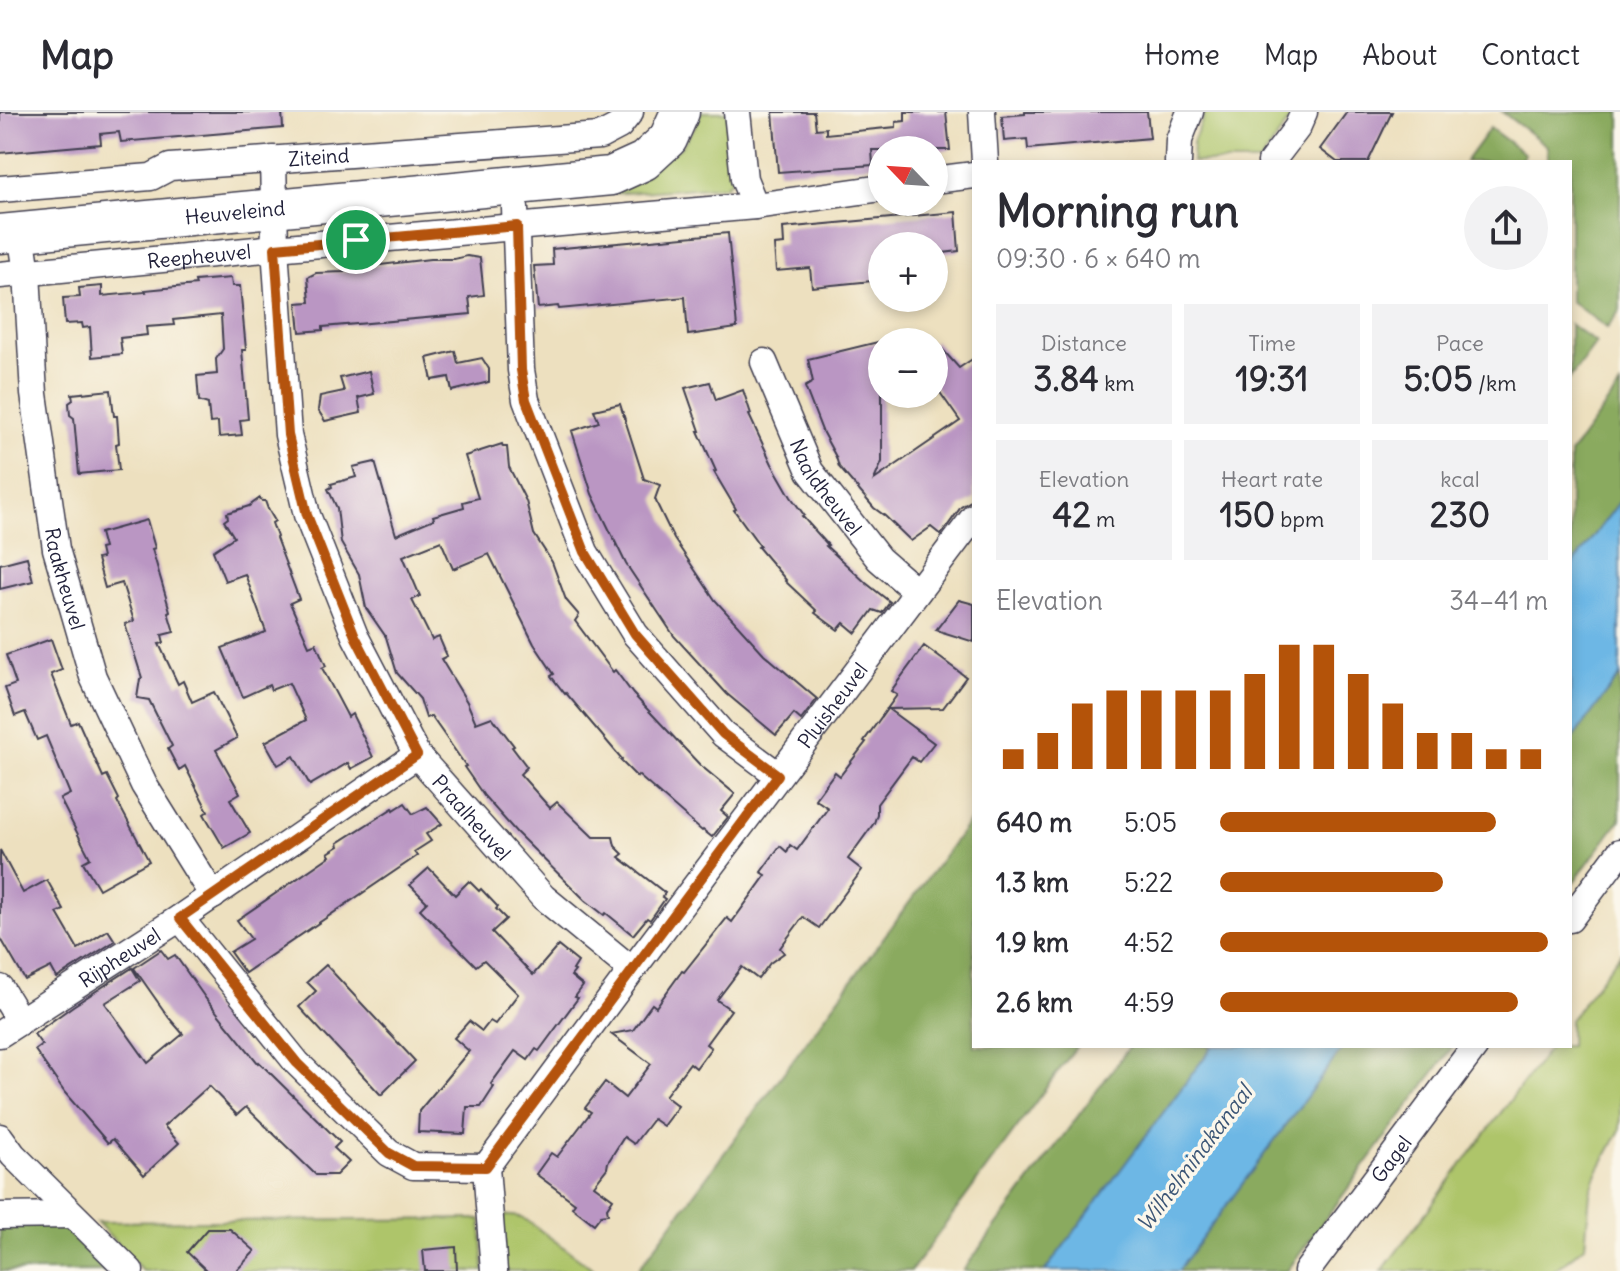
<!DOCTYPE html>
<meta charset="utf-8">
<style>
body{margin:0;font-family:Delius,sans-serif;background:#f2f2f3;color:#2b2b33;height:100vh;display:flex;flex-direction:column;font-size:30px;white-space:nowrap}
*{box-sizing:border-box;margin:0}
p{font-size:26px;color:#7c7c81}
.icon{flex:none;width:44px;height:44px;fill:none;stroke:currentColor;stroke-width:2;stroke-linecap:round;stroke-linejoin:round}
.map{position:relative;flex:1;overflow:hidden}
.sheet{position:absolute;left:972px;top:48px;width:600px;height:888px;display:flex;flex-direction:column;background:#fff;border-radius:0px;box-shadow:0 4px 12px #0003}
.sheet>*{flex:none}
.needle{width:52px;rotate:295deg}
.fabs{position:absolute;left:868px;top:24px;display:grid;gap:16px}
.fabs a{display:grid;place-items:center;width:80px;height:80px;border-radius:50%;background:#fff;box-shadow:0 4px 12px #0003;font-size:40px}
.pin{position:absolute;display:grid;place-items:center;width:68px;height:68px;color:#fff;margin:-34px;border:4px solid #fff;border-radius:50%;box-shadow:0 2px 8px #0007}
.round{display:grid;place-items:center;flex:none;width:84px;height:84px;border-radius:42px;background:#f2f2f3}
.head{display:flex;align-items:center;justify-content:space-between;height:136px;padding:0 24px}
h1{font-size:44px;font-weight:800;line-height:60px}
.metrics{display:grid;grid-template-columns:repeat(3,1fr);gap:12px;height:136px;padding:8px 24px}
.metrics div{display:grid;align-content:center;border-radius:0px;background:#f2f2f3;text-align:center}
.metrics b{font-size:34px;font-weight:800}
.metrics small{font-size:22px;font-weight:400}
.metrics p{font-size:22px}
.chart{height:224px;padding:16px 24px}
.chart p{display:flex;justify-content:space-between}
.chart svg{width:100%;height:144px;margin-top:8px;stroke:#b45309;stroke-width:6}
ul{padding:0 24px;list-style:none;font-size:26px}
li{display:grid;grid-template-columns:128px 96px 1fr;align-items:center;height:60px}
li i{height:20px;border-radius:10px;background:#b45309}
header{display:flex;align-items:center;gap:48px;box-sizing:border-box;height:112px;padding:0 40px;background:#fff;border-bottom:2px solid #e1e1e2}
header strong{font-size:38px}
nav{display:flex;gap:44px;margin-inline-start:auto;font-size:28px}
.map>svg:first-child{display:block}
.green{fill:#aec56a;stroke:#687452;stroke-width:2}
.forest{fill:#8aaa5e;stroke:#56664c;stroke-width:2}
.water{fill:#6db7e5;stroke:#486c90;stroke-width:2}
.building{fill:#ba96c3}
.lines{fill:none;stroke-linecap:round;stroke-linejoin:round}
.street-casing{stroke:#403e4f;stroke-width:29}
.secondary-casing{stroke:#403e4f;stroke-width:41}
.street{stroke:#fff;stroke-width:26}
.secondary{stroke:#fff;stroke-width:38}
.route-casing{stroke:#fff;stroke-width:16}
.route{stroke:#b45309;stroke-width:10}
.labels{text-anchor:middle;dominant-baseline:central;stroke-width:7;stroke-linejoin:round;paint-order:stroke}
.street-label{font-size:20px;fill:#22223b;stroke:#fbf7ec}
.water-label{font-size:22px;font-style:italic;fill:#3c5676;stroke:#fbf7ec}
</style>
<header>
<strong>Map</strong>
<nav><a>Home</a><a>Map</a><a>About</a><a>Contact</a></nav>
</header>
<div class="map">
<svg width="1620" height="1159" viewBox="0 0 1620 1159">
<rect width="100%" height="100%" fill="#fbf7ec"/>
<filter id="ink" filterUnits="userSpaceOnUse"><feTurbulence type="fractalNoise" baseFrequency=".0125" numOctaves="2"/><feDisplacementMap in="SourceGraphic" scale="16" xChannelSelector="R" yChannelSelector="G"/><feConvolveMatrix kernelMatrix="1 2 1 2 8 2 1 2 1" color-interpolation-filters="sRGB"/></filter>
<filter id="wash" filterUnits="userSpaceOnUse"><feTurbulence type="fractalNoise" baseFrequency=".006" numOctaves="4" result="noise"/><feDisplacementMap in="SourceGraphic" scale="32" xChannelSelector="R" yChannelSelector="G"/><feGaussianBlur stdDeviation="1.8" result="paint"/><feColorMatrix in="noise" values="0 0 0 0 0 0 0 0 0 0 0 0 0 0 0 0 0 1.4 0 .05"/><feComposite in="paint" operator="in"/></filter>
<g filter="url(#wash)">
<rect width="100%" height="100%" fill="#ede0bf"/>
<g class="green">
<polygon points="701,0 728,0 732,68 725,74 610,82 681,35 696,13"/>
<polygon points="1206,0 1295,0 1260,50 1192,50 1193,30"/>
<polygon points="1620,842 1620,1018 1596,1063 1590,1081 1585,1134 1553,1159 1382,1159 1551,934 1570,934 1570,908"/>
<polygon points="500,1103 522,1105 596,1159 504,1159"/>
<polygon points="481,1107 484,1159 143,1159 97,1110"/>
</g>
<g class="forest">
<polygon points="1502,0 1620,0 1620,198 1607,216 1570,189 1570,50 1545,50 1548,45 1547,34"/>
<polygon points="1490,16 1525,42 1519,50 1465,50"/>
<polygon points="1570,212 1596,231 1570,266"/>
<polygon points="1620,274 1620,389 1570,456 1570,342"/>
<polygon points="1620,563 1620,708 1570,775 1570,630"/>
<polygon points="974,703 974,934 1077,934 911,1159 637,1159"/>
<polygon points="1130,934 1213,934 1045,1159 963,1159"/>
<polygon points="1344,934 1453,934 1287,1159 1178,1159"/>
<path d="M 0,1110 C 12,1110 26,1109 38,1110 C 70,1113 95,1138 117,1159 L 0,1159 Z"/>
</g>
<g class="water">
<polygon points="1620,389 1620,563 1570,630 1570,456"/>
<polygon points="1213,934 1344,934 1178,1159 1045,1159"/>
</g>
<g id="blocks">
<g class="building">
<polygon points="0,0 282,0 283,16 121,30 119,20 100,22 101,32 0,41"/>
<polygon points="773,0 814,0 816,17 826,16 826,22 896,15 896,10 905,9 905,0 946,0 950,38 872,38 873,53 778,60"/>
<polygon points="1025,0 1147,0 1150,26 1028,37 1027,27 1004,29 1002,4 1025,2"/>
<polygon points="1347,0 1392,0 1368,50 1337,50 1320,37"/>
<polygon points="956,100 959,139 934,142 934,134 882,134 882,168 812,175 810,156 776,159 774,133 784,132 783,116"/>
<polygon points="728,121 737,216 688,223 685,185 559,197 558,194 538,196 534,154 553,153 552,137"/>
<polygon points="467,144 480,146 484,183 469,185 471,202 323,215 323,218 300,220 297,191 310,190 308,165 316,161 344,160 356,153 364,155 430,147 454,147"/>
<polygon points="231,166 232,174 240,174 246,238 242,238 248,307 240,308 242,323 219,325 218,310 210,311 208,292 199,289 197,264 217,262 216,247 223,237 221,203 173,208 174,213 146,215 147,223 120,226 122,242 92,245 90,215 83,216 82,211 65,212 63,186 80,185 79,176 102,174 102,184 146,180 145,178 196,173 195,169"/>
<polygon points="934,228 959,256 974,246 974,387 961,395 941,423 931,415 911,429 885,404 874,396 839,355 836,345 823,321 805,275 813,270 808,247 882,229 882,350 874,368 960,309 934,272"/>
<polygon points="455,239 458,251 482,246 489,257 489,270 452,279 449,265 432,268 427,246"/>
<polygon points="369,259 374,282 358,286 361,301 325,309 318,298 320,284 344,279 340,266"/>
<polygon points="710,270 716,288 743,278 751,302 749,303 772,352 791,385 804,403 802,404 828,433 826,434 866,471 890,490 882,501 873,498 856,521 844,511 838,518 815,501 817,499 785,469 786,468 758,435 760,434 734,398 736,397 714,360 716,359 698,319 700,319 685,276"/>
<polygon points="111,278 114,304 117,304 119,331 116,332 119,358 79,362 74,306 70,303 69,291 73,288 72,282"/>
<polygon points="620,292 644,367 660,373 655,387 658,394 674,427 703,470 715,488 764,542 817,587 801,608 794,602 776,623 727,582 674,524 626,452 592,382 572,319 599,310 594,298"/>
<polygon points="502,332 503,335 507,335 509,355 526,389 534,422 552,450 566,488 579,503 575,509 613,560 615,558 633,582 700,653 735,682 721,699 728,705 712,725 703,718 702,719 638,663 637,665 620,648 622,647 566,581 565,582 551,564 554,562 534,532 489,442 453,457 441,429 403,444 420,484 412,488 432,528 439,525 447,544 441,547 467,590 476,611 492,605 514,634 512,635 527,655 520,662 550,696 557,690 593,725 613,725 615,734 623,742 619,745 665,781 662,785 665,787 650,808 647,806 633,823 606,801 604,803 585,788 517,721 484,684 464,655 466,654 431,604 426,606 420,587 397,561 386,525 366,496 359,462 341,431 337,396 328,377 332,375 331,372 356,365 353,355 375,350 396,423 434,407 433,404 464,395 463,390 478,386 465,344"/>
<polygon points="260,386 262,389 265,389 268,397 275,409 272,411 277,425 276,426 299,487 290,491 309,534 316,531 326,554 322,556 348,605 352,602 373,645 351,657 348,651 310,673 294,644 278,653 265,630 306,608 289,571 271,578 269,573 243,585 222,536 266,520 245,462 225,469 213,439 234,425 224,409 228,406 227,401 249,394"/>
<polygon points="147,408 155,436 152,437 170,499 168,500 174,520 162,523 164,531 159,532 178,572 183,569 192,590 214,580 237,626 216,638 240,681 230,687 250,721 224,736 204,702 208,699 185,654 179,658 168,637 172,634 149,588 137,586 140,567 142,566 125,512 134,509 122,471 105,476 97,447 102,446 100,437 104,436 100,421"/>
<polygon points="27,445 33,469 0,477 0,452"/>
<polygon points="959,488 974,492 974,530 936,518"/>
<polygon points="51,527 62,558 51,562 71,612 78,609 103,665 107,663 119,687 117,689 149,749 99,777 83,750 90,746 60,687 70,682 46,624 37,628 25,600 15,604 5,576 16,572 6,543"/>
<polygon points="924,534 966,565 943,596 888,597 934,631 919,650 912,645 877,692 877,702 874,711 848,747 862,758 819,816 803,805 780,836 784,841 770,851 758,867 742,855 717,888 731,898 706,932 711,936 696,956 690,951 665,984 678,994 663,1014 653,1007 634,1032 624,1025 608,1050 607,1056 594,1073 613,1087 607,1096 608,1102 601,1103 594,1112 572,1095 575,1091 536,1062 551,1041 557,1045 591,1000 585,996 605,970 625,986 651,952 611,922 633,918 652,892 656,895 682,859 684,860 727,806 732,810 766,763 761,760 780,734 787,740 790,733 797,738 828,696 815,687 835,660 840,664 866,630 864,629 897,583 891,579"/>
<polygon points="405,691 413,702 427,695 442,712 426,722 431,729 414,740 417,744 245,861 230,840 251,827 237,808 330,744 328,741 339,734 338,731 393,696 394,698"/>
<polygon points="0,738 23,781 47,768 64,798 57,801 78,837 108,818 115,829 57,866 51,855 25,868 0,825"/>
<polygon points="429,756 455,783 469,769 479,779 481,777 498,795 496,797 506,807 492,820 533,863 558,834 578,850 573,858 575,859 571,864 583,874 575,885 578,886 539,939 536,937 528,948 515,939 491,972 494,975 481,995 467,995 465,1022 418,1020 419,999 469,939 454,926 469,909 482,919 490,909 495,912 518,882 484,848 476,854 420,797 427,790 410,773"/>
<polygon points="161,838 168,847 175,843 206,887 258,951 259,950 340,1030 334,1036 349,1050 336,1063 316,1063 246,995 237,1003 209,974 164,1014 179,1031 144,1063 113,1027 108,1031 65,981 35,938 42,933 34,922 73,894 132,856 140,869 105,891 148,951 183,922 169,906 134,856"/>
<polygon points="326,853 415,949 381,983 299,895 316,879 307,870"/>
<polygon points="207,1117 230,1117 255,1139 236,1159 207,1159 187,1140"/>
<polygon points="456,1135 457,1159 425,1159 423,1138"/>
</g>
</g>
</g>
<g filter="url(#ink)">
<use href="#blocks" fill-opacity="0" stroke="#403e4f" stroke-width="2"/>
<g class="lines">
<g class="street-casing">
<g id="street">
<polyline points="737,0 744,67 755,94"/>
<polyline points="982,0 985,50"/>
<path id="s1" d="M 273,47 L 275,136 L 288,323 L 307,403 L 355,524 L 417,643 L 543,785 L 632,858 L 486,1055"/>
<polyline points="1178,50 1179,28 1190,0"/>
<polyline points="1271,50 1297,16 1304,0"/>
<polyline points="934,68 974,63"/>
<path id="s2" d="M 0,77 L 151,65 L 170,55 L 600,24 L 619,14 L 630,0"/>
<polyline points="515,96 521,258 526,288 585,440 635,522 723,622 778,663"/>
<path id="s3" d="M 21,120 L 27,161 L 34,282 L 56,437 L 93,565 L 144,673 L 213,784"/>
<path id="s4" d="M 0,163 L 275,136 L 755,94 L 882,76"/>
<path id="s5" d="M 764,250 L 810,359 L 879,447 L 917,480"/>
<polyline points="180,806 297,951 389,1041 413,1054 486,1055"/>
<polyline points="1570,807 1620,740"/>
<path id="s6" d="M 632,858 L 974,405"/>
<polyline points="0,876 20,909"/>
<path id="s7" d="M 0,922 L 180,806 L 417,643"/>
<polyline points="0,1025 13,1043 130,1159"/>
<polyline points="486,1055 494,1159"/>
<polyline points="0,1104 72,1103"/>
<path id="s8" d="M 1307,1159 L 1475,934"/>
</g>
</g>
<g class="secondary-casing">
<g id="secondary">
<path id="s9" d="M 0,122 L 611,64 L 644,49 L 668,27 L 680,0"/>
</g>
</g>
<use href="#street" class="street"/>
<use href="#secondary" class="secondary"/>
</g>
</g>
<g class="lines" filter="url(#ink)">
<g class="route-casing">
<polygon id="route" points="517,114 521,258 526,288 585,440 635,522 723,622 778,663 486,1055 413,1054 389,1041 297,951 180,806 417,643 355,524 307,403 288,323 275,136"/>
</g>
<use href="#route" class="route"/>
</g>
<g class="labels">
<g class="street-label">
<text stroke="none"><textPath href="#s2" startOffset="322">Ziteind</textPath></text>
<text stroke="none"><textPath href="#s9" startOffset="236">Heuveleind</textPath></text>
<text stroke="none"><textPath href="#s4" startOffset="200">Reepheuvel</textPath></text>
<text stroke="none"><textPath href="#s5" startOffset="140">Naaldheuvel</textPath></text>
<text stroke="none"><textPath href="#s3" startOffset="350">Raakheuvel</textPath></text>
<text stroke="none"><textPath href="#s6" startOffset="332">Pluisheuvel</textPath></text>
<text stroke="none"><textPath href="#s1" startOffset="706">Praalheuvel</textPath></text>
<text stroke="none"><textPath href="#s7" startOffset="142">Rijpheuvel</textPath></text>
<text stroke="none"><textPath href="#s8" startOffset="140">Gagel</textPath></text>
</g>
<g class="water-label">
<text transform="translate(1194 1046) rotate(-53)">Wilhelminakanaal</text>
</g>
</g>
</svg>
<div class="fabs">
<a><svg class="needle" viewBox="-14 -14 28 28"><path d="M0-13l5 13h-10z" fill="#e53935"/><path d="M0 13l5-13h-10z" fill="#7c7c81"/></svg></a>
<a>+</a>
<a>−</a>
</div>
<div class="pin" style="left:356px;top:128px;background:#1e9e55"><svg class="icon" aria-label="arrive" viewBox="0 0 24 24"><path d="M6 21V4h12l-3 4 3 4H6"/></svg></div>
<section class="sheet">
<div class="head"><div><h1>Morning run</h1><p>09:30 · 6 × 640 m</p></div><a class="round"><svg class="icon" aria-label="share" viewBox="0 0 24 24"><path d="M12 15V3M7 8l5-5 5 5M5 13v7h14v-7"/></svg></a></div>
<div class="metrics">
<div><p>Distance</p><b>3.84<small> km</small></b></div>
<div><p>Time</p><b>19:31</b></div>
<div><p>Pace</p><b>5:05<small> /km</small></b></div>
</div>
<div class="metrics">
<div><p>Elevation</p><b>42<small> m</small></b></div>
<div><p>Heart rate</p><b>150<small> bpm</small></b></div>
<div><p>kcal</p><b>230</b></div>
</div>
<div class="chart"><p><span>Elevation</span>34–41 m</p>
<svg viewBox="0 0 160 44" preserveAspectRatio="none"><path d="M5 44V38M15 44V33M25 44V24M35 44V20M45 44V20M55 44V20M65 44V20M75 44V15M85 44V6M95 44V6M105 44V15M115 44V24M125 44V33M135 44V33M145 44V38M155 44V38"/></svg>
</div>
<ul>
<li><b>640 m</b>5:05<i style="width:84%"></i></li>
<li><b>1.3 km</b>5:22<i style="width:68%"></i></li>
<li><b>1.9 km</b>4:52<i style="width:100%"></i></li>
<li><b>2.6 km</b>4:59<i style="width:91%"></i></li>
</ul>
</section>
</div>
